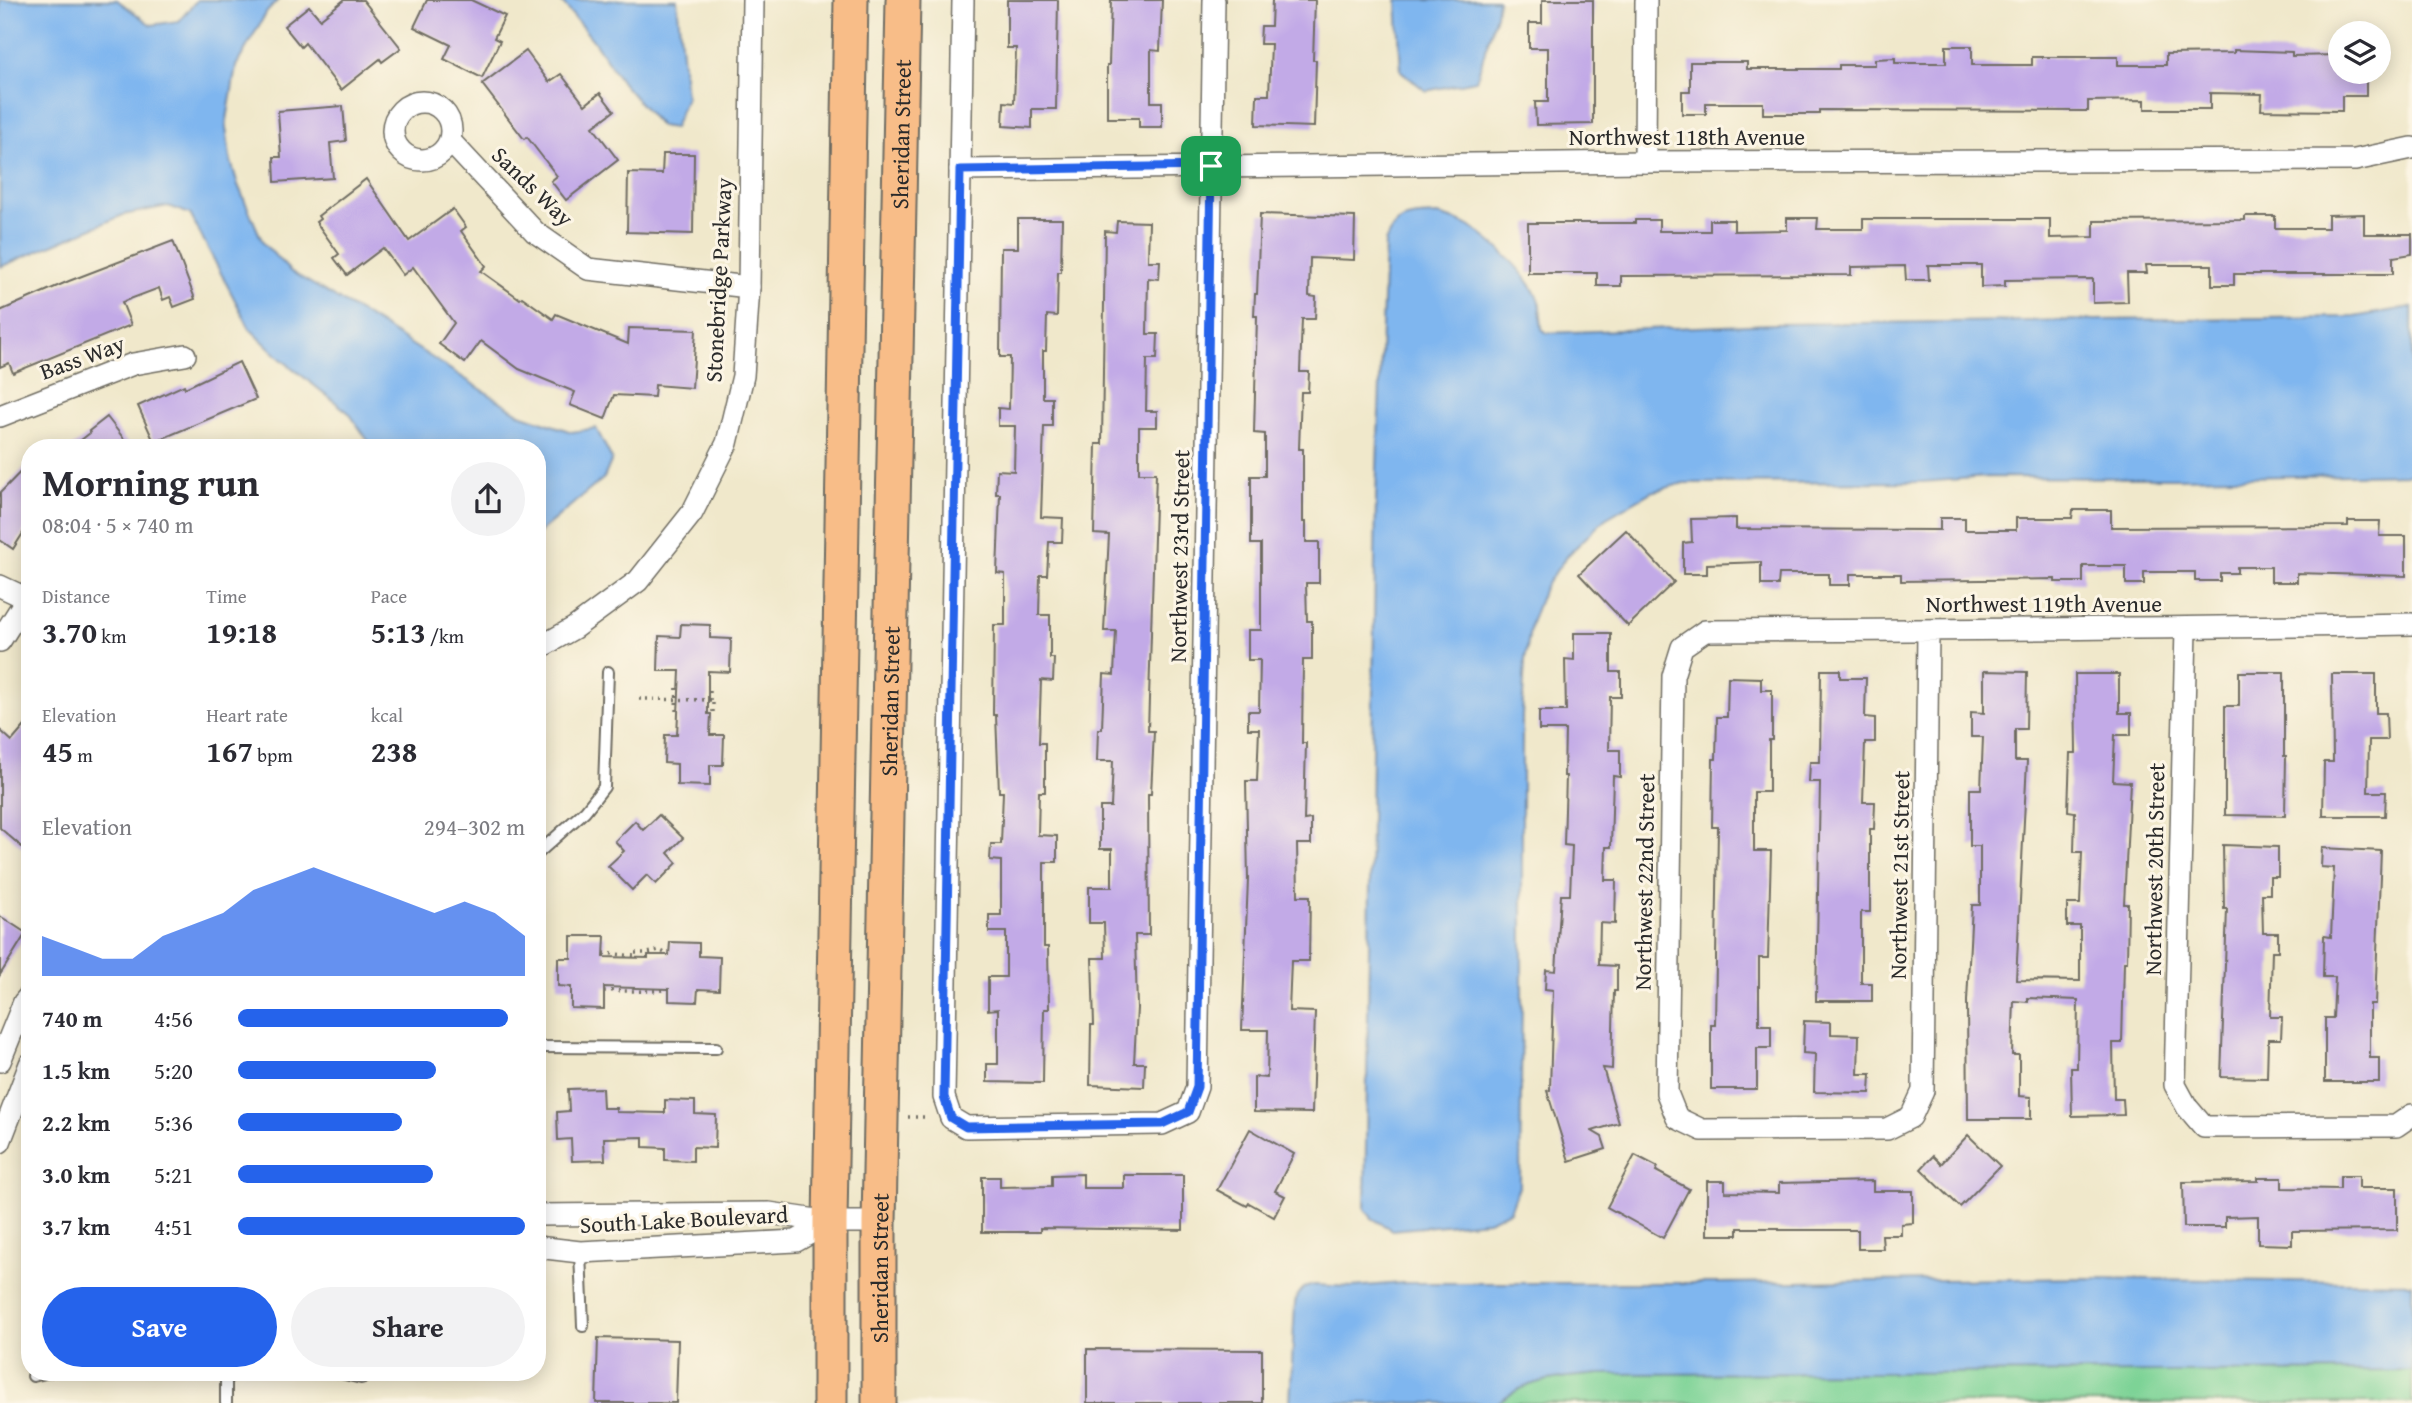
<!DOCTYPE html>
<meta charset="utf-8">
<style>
body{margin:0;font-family:"Gentium Book Plus",serif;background:#f2f2f3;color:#2b2b33;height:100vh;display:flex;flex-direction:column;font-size:26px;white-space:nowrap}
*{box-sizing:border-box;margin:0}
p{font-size:23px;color:#7c7c81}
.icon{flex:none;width:38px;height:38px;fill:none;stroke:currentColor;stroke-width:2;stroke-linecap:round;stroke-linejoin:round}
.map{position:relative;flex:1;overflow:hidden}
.side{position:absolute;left:21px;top:439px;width:525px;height:942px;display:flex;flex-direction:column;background:#fff;border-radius:28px;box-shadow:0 4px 18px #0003}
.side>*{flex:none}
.buttons{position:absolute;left:2328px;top:21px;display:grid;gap:14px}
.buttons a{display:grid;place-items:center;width:63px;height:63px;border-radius:50%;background:#fff;box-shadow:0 4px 18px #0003;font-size:35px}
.pin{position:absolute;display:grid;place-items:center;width:60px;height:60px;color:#fff;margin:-30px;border-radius:14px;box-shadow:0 4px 10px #0006}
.round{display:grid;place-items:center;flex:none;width:74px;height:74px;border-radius:37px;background:#f2f2f3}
.head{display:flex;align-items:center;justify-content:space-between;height:119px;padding:0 21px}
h1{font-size:38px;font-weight:600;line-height:52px}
.metrics{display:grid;grid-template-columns:repeat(3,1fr);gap:10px;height:119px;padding:7px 21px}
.metrics div{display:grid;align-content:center}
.metrics b{font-size:30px;font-weight:600}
.metrics small{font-size:19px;font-weight:400}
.metrics p{font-size:19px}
.chart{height:196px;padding:14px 21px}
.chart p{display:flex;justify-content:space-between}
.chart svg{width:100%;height:126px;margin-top:7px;fill:#2563eb;opacity:.7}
.cta{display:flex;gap:14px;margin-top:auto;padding:14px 21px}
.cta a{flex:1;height:80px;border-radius:42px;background:#2563eb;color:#fff;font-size:28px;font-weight:600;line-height:80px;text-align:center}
.cta a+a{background:#f2f2f3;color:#2b2b33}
ul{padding:0 21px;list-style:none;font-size:23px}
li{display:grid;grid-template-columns:112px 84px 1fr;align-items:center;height:52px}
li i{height:18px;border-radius:9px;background:#2563eb}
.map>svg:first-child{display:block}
.green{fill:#7dd396;stroke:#547f60;stroke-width:2}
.water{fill:#7fb6ef;stroke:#55708d;stroke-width:2}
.building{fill:#c2aae7}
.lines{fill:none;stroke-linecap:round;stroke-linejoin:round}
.lane-casing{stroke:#706d63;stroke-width:14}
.street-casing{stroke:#706d63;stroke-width:24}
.primary-casing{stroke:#706d63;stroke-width:37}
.path{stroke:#706d63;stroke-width:3.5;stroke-dasharray:2 5;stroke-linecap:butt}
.lane{stroke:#fff;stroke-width:10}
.street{stroke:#fff;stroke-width:21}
.primary{stroke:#f8bd88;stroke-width:33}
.route-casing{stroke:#fff;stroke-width:14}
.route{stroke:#2563eb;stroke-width:9}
.labels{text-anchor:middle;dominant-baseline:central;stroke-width:6;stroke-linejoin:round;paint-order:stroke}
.street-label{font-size:23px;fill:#2b2b2b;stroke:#fcf5e5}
</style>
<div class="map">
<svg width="2412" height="1403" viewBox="0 0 2412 1403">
<rect width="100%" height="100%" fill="#fcf5e5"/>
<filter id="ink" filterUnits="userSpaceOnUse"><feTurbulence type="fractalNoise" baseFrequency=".0143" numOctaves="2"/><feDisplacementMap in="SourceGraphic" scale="14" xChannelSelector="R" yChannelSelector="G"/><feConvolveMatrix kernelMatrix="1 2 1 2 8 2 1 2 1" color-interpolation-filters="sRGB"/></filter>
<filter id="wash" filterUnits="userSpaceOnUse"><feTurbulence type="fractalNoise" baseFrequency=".00686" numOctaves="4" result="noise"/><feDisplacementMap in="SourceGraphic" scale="28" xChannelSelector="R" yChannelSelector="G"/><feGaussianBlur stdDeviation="1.57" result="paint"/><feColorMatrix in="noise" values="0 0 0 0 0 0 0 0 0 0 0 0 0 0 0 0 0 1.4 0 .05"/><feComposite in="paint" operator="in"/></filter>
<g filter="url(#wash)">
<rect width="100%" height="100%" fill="#f0e8cb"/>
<path class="green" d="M 2412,1371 L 2412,1403 L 1497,1403 C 1528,1378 1560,1378 1599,1374 Z"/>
<g class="water">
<polygon points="0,0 117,0 151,25 179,21 197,0 278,0 266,13 236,66 226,126 230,158 238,185 263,243 290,271 370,318 520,414 572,432 596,428 612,459 604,478 537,534 537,448 373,448 349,413 281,359 250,329 190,214 168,206 123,215 0,267"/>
<polygon points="560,0 677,0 686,97 674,128 660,126 623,84 593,40"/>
<polygon points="1397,0 1498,0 1496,15 1476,81 1426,91 1401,71"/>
<path d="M 1438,215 C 1448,218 1460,221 1469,226 C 1492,240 1530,275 1539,302 C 1541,310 1541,320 1542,329 L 1547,333 L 1774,324 L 2354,317 L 2412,307 L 2412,474 L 2175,478 L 1987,477 L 1922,482 L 1684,483 L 1651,492 L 1605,519 L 1567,556 L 1544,588 L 1531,623 L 1525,660 L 1522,716 L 1522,994 L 1520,1184 L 1510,1211 L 1488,1221 L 1392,1230 L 1372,1218 L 1365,1209 L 1376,497 L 1385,242 C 1396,214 1411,216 1438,215 Z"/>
<path d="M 2088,1278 L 2412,1283 L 2412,1371 L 1599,1374 C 1560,1378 1528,1378 1497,1403 L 1290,1403 L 1295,1304 L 1297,1295 L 1304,1288 L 1314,1285 L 1352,1287 L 1402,1283 L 1719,1283 Z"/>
</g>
<g id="blocks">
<g class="building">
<polygon points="344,0 363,0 401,48 382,62 380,59 341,90 305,43 301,47 284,26 309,6 320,19"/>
<polygon points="427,0 471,0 505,16 494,38 500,41 482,78 444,59 451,45 414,27"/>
<polygon points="1007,0 1058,0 1056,109 1032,109 1032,128 1003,126 1004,102 1014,103 1016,48 1007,48"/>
<polygon points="1111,0 1162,0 1160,51 1151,50 1151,102 1162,102 1162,127 1139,127 1139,118 1107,118 1107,65 1109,65"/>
<polygon points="1272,0 1315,0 1313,60 1316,60 1314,127 1256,125 1257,95 1269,95 1271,44 1260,44 1261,26 1271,26"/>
<polygon points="1542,0 1593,0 1593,124 1536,125 1535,102 1548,102 1548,48 1529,48 1529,23 1542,23"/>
<polygon points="1946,46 1972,46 1972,65 2032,65 2032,57 2118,57 2118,65 2166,65 2166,54 2234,53 2234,50 2292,52 2292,56 2340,55 2340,72 2366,72 2366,96 2342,96 2342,111 2261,110 2262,94 2210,93 2210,109 2145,109 2145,100 2088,101 2088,111 1819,110 1819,114 1763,114 1763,103 1706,103 1706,114 1682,114 1682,91 1690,91 1690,62 1747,62 1747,69 1839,69 1839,65 1875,65 1875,59 1895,58 1895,63 1946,63"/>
<polygon points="526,51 549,82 561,74 585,105 600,93 614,111 593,127 618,160 566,200 551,181 557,176 527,137 524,139 482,84"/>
<polygon points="343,106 346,141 330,143 333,178 275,182 274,157 281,157 278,111"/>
<polygon points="663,154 694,154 693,234 627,232 628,173 662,174"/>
<polygon points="366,179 409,241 453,209 466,227 461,231 486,266 481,271 520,299 522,297 553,319 556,314 628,344 629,328 696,330 692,388 655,385 654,397 614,395 605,419 570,405 575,392 519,369 481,341 465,363 439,344 454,323 413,267 403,275 383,248 347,275 334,258 339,254 316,222 320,219 318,216"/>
<polygon points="1260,214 1355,217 1354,260 1310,258 1309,296 1316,297 1315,319 1302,319 1300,372 1309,372 1308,392 1301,392 1299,449 1303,449 1303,522 1306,522 1306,542 1319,542 1319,583 1306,583 1307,621 1312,621 1312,660 1303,660 1302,743 1306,743 1304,820 1311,819 1311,844 1297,844 1298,896 1310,896 1309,961 1291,961 1289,1011 1315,1012 1312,1113 1254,1112 1254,1077 1267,1078 1268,1030 1242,1030 1248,879 1246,781 1257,781 1259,729 1248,729 1248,711 1259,711 1260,660 1248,660 1248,630 1261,630 1261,544 1251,544 1251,476 1265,476 1265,434 1254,433 1257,316 1254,316 1255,294 1257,294"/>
<polygon points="2364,214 2364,234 2412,234 2412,254 2393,257 2393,274 2234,274 2234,285 2212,285 2212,265 2146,265 2147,273 2127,273 2128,302 2093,303 2093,279 2005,280 2005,286 1981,287 1981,265 1928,265 1929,280 1906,280 1905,266 1851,267 1851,275 1621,276 1621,286 1597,286 1597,273 1528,273 1528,223 1635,223 1635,220 1659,220 1659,231 1710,231 1710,220 1734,220 1734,231 1787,230 1787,218 1818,218 1817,229 1863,229 1863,219 2050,219 2050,238 2094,237 2094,221 2245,220 2245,216 2275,216 2275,228 2328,228 2328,215"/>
<polygon points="1018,219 1062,219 1061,272 1058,272 1057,316 1047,315 1046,351 1043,351 1043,398 1052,398 1052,426 1044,426 1041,517 1063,518 1062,542 1049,542 1047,575 1040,575 1039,615 1050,615 1050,658 1054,658 1053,681 1041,680 1039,743 1045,743 1045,792 1039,792 1038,835 1057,836 1057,862 1044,862 1044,947 1048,947 1049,1009 1044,1009 1043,1083 987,1082 987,1064 998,1064 998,1009 988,1010 988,977 1006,977 1006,932 989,932 989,915 1001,915 1001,861 990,860 991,844 1001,844 1003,792 999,792 996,715 993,715 994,625 1005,625 1005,574 997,573 1000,494 996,494 997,470 1014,471 1015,426 998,426 998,408 1009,409 1010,357 1000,357 1001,248 1018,248"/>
<polygon points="1117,221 1149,222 1148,261 1160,261 1159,279 1148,278 1147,334 1158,334 1157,359 1147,359 1146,411 1157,411 1157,427 1139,427 1139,473 1156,473 1148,731 1154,731 1151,794 1148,794 1149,935 1135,935 1137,1008 1134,1063 1145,1063 1144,1087 1090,1085 1091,1025 1094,1025 1092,958 1105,958 1104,923 1089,923 1089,887 1112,887 1112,849 1100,849 1100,807 1111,807 1113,761 1097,761 1098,729 1102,729 1104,674 1114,675 1116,631 1104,631 1109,535 1094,534 1096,444 1102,444 1105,231 1116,232"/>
<polygon points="173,241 195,299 174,307 170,297 163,300 159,288 122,302 131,325 13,373 9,363 0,367 0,311 69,281"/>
<polygon points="239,362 256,399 154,442 138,406 184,385 185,388"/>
<polygon points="107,417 131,448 71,448 90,433 89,431"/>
<polygon points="30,462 30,522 13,549 0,540 0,493"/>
<polygon points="2073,510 2111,510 2111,527 2348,526 2348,521 2380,521 2379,536 2406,536 2406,576 2297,573 2297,582 2271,582 2271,567 2237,567 2237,573 2220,573 2220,581 2195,581 2195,572 2144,572 2144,584 2126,584 2126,566 2083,566 2083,582 2055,582 2055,579 1901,581 1901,574 1850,574 1850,585 1829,585 1829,574 1779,574 1778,585 1761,585 1761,562 1707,564 1707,574 1683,574 1683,543 1692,542 1691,519 1736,518 1736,529 1940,530 1940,518 1965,518 1965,530 2016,530 2016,518 2072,518"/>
<polygon points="1626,530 1674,582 1628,626 1579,574"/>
<polygon points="681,624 710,625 710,638 731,639 730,672 708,671 708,714 711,714 710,735 724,735 723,765 710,765 710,786 677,785 677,764 664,763 665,735 677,735 680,671 658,671 659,636 680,637"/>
<polygon points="1574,633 1611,633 1611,672 1621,672 1621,697 1610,697 1609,750 1620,750 1620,777 1613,776 1611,847 1606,847 1605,880 1616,880 1615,924 1600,923 1599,965 1617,966 1617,991 1614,991 1612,1069 1603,1068 1619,1123 1592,1131 1602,1137 1606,1149 1569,1161 1547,1091 1550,1090 1553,990 1545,989 1546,970 1556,971 1561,895 1570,895 1572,846 1564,845 1566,776 1564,776 1565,730 1539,730 1539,711 1566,711 1565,659 1574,660"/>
<polygon points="1821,670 1840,670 1840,678 1866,678 1865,717 1875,718 1875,742 1865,742 1863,802 1875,802 1874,829 1870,829 1870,912 1861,912 1861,983 1872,983 1872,1001 1816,1001 1820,782 1809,782 1810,762 1820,762"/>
<polygon points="1984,671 2027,672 2026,729 2015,729 2015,761 2027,761 2016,980 2080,981 2080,926 2067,926 2067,904 2080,904 2082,852 2074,852 2075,812 2068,811 2070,753 2076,753 2075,674 2119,674 2119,713 2131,713 2131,735 2115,735 2113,781 2130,782 2124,904 2128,904 2127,962 2124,962 2122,1043 2113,1043 2114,1099 2123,1099 2124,1115 2072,1116 2071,1068 2077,1068 2078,1000 2028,998 2028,1002 2014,1001 2012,1055 2019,1055 2019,1096 2031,1097 2031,1119 1968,1119 1967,1001 1972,905 1980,905 1980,846 1970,846 1970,789 1981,789 1983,737 1971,737 1971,712 1984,713"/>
<polygon points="2239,672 2284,672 2284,756 2286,756 2285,816 2225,815 2225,706 2239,706"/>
<polygon points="2332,674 2376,674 2376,713 2386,713 2387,740 2369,740 2368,792 2386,792 2385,816 2323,816 2324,762 2333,762"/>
<polygon points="1728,677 1761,678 1761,690 1772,690 1772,740 1769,740 1769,792 1754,792 1754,851 1771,851 1768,958 1759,958 1759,1025 1771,1025 1771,1048 1757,1048 1757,1089 1711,1089 1711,1025 1715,1025 1718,827 1712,827 1713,759 1716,759 1717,717 1727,717"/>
<polygon points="30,720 30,854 0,828 0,730 12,741"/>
<polygon points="659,815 683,838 668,853 677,863 656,884 647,875 632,890 608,866 624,851 615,841 635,821 643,830"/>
<polygon points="2223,845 2278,847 2278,877 2270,877 2270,894 2262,894 2263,933 2278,933 2278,951 2272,951 2270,1017 2282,1017 2281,1039 2268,1039 2267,1078 2221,1077 2227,909 2224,909"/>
<polygon points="2322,848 2381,851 2375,1004 2370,1004 2370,1058 2379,1058 2379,1082 2325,1082 2325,1018 2333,1018 2335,977 2323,977 2324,936 2331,937 2334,868 2321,867"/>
<polygon points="0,916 26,933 0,975"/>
<polygon points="571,936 605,936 604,957 648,958 648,955 669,955 670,942 699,943 699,956 720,957 719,990 698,989 697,1002 669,1001 669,989 604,987 604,1009 571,1008 571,987 558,986 558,958 571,958"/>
<polygon points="1804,1021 1831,1022 1831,1034 1859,1035 1858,1074 1871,1074 1870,1093 1814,1092 1815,1054 1803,1053"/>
<polygon points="602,1088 603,1108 616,1108 616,1112 665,1113 665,1100 695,1101 695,1114 716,1115 715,1148 693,1147 693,1161 665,1160 665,1148 643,1147 643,1137 604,1138 605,1160 572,1161 571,1139 558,1140 557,1112 569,1111 568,1089"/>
<polygon points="1250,1129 1294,1154 1275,1191 1285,1196 1274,1217 1249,1203 1247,1206 1217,1190"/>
<polygon points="1968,1135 2000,1166 1960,1207 1921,1169 1933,1156 1941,1164"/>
<polygon points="1635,1155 1658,1167 1656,1171 1689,1189 1663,1238 1607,1207"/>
<polygon points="1083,1174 1083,1188 1124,1188 1124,1175 1183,1175 1183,1230 1040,1228 1040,1232 982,1232 982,1177 1000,1177 1000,1187 1052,1186 1052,1175"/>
<polygon points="2340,1176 2359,1176 2359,1188 2397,1188 2397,1230 2292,1231 2292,1245 2258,1244 2258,1216 2225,1217 2225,1227 2184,1227 2183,1182 2258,1181 2258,1178 2282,1178 2282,1188 2340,1189"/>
<polygon points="1707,1181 1725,1181 1725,1192 1779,1193 1779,1183 1873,1181 1873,1191 1913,1191 1913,1223 1901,1224 1901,1235 1882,1235 1883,1249 1858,1249 1858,1230 1779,1230 1779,1228 1738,1228 1738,1235 1707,1235"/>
<polygon points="598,1338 678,1340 676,1403 596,1403"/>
<polygon points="1087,1349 1262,1350 1262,1403 1087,1403"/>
</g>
</g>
</g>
<g filter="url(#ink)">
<use href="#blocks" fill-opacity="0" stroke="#706d63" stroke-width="2"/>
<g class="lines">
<g class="lane-casing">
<g id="lane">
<polyline points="537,854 585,811 604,787 608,672"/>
<polyline points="537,1047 716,1048"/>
<polyline points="580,1252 583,1326"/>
<polyline points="337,1372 361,1378 378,1372"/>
<polyline points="33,1376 49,1372"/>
<polyline points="226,1403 226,1372"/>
</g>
</g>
<g class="street-casing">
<g id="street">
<polyline points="963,0 944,1097 951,1118 966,1127 1162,1124 1188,1112 1197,1087 1214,0"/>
<circle cx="422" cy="131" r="29"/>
<polyline points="450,141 535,232 588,269 749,287"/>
<polyline points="1645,162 1646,0"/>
<polyline points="960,170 1645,162 2355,160 2412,148"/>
<polyline points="0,416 133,364 185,355"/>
<polyline points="0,586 30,600"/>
<polyline points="2186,629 2175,1085 2187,1107 2204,1127 2396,1126 2412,1115"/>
<path d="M 1928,630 L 1923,1091 L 1911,1117 L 1887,1129 L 1702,1130 L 1677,1118 L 1667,1093 L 1673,676 L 1682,647 L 1705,631 C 1941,630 2176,629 2412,624"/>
<polyline points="0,641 27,598"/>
<polyline points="537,649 574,628 638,581 692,513 727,443 743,376 749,287 753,0"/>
<polyline points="0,1061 24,1002 30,995"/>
<polyline points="0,1142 30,1064"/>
<polyline points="537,1215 769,1213 830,1222 879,1222"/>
<polyline points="537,1247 580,1252 796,1241 830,1222"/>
</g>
</g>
<g class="primary-casing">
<g id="primary">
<polyline points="830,1403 830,1222 851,0"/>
<path id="s1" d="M 879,1403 L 879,1222 L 903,0"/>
</g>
</g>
<g class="path">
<polyline points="639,699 713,700 713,713"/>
<polyline points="710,700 710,686"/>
<polyline points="676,711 677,685"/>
<polyline points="604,953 635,956"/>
<polyline points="635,953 648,953 659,950 669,955"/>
<path d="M 604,991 C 619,990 656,993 666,989"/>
<polyline points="908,1117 928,1117"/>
</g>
<use href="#lane" class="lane"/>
<use href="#street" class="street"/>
<use href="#primary" class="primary"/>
</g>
</g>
<g class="lines" filter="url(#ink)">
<g class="route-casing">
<polygon id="route" points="1211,166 1197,1087 1188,1112 1162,1124 966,1127 951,1118 944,1097 960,170"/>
</g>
<use href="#route" class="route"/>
</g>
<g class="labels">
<g class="street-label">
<text stroke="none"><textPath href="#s1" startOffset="1269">Sheridan Street</textPath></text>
<text x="1687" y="136">Northwest 118th Avenue</text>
<text transform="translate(533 186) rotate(44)">Sands Way</text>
<text transform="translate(718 280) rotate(-87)">Stonebridge Parkway</text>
<text transform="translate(82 357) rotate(-20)">Bass Way</text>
<text transform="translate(1179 556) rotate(-89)">Northwest 23rd Street</text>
<text x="2044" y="603">Northwest 119th Avenue</text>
<text stroke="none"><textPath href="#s1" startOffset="702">Sheridan Street</textPath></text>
<text transform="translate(2154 869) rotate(-89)">Northwest 20th Street</text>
<text transform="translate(1899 875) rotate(-89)">Northwest 21st Street</text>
<text transform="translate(1644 882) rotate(-89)">Northwest 22nd Street</text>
<text transform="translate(684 1219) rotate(-3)">South Lake Boulevard</text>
<text stroke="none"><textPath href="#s1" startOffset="135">Sheridan Street</textPath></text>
</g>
</g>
</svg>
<div class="buttons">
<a><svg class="icon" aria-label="layers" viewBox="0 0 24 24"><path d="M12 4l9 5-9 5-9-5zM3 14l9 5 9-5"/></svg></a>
</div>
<div class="pin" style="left:1211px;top:166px;background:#1e9e55"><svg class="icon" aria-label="arrive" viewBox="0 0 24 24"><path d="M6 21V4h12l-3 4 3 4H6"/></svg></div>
<section class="side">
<div class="head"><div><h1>Morning run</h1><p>08:04 · 5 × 740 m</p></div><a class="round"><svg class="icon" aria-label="share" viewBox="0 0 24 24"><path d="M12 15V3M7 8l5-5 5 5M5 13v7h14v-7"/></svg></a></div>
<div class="metrics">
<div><p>Distance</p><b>3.70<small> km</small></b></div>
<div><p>Time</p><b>19:18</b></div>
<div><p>Pace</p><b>5:13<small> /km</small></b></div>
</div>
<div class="metrics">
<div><p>Elevation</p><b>45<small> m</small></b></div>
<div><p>Heart rate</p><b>167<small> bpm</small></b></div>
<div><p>kcal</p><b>238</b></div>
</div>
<div class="chart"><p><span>Elevation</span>294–302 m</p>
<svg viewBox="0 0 160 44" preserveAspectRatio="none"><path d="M0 44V30L10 34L20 38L30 38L40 30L50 26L60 22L70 14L80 10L90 6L100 10L110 14L120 18L130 22L140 18L150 22L160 30V44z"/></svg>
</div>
<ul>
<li><b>740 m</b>4:56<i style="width:94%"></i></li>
<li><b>1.5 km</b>5:20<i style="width:69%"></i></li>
<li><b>2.2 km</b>5:36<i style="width:57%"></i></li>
<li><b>3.0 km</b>5:21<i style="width:68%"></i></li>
<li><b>3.7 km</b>4:51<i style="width:100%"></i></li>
</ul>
<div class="cta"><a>Save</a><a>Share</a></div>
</section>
</div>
